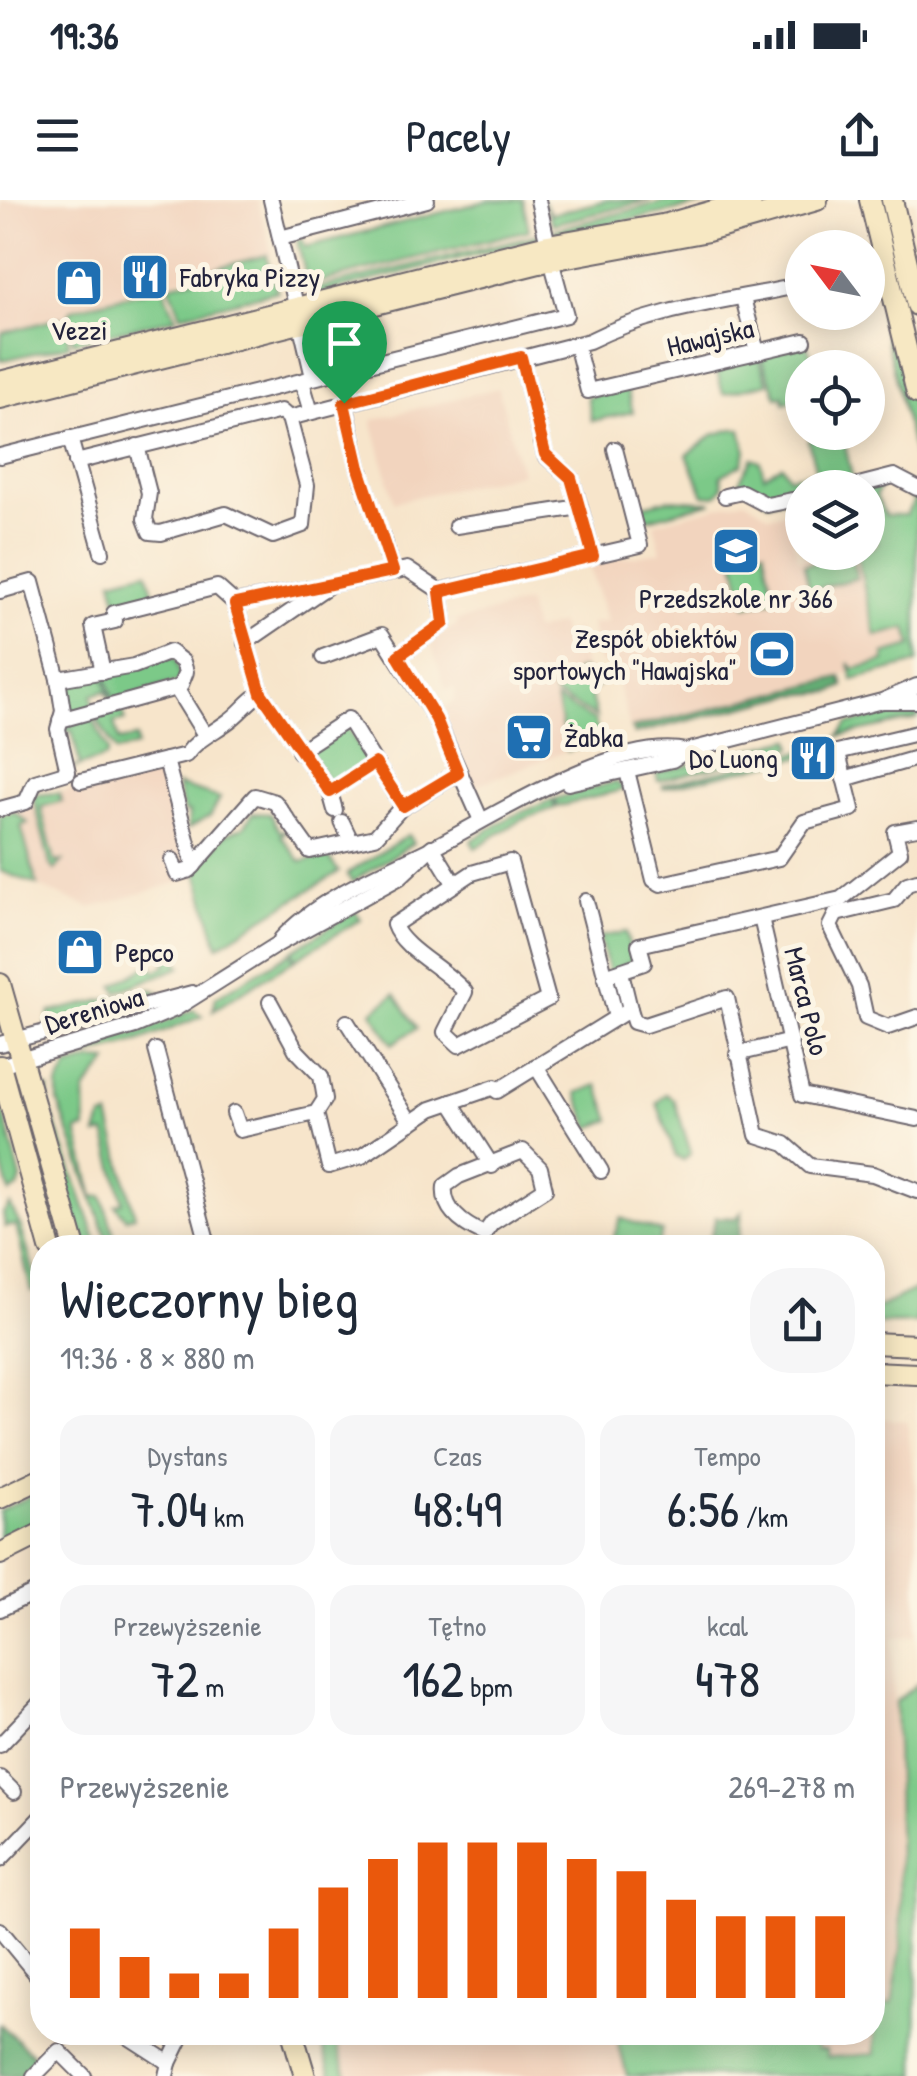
<!DOCTYPE html>
<html lang="pl">
<meta charset="utf-8">
<style>
body{margin:0;font-family:"Patrick Hand",sans-serif;background:#f6f6f7;color:#1f2937;height:100vh;display:flex;flex-direction:column;font-size:38px;white-space:nowrap}
*{box-sizing:border-box;margin:0}
p{font-size:32px;color:#747a83}
.icon{flex:none;width:55px;height:55px;fill:none;stroke:currentColor;stroke-width:2;stroke-linecap:round;stroke-linejoin:round}
.map{position:relative;flex:1;overflow:hidden}
.drawer{position:absolute;left:30px;top:1035px;width:855px;height:810px;display:flex;flex-direction:column;background:#fff;border-radius:40px;box-shadow:0 5px 25px #0003}
.drawer>*{flex:none}
.needle{width:65px;rotate:302deg}
.buttons{position:absolute;left:785px;top:30px;display:grid;gap:20px}
.buttons a{display:grid;place-items:center;width:100px;height:100px;border-radius:50%;background:#fff;box-shadow:0 5px 25px #0003;font-size:50px}
.pin{position:absolute;display:grid;place-items:center;width:85px;height:85px;color:#fff;margin:-102px -42px;border-radius:50% 50% 50% 0;rotate:-45deg;box-shadow:0 0 10px #0007}
.pin .icon{rotate:45deg}
.round{display:grid;place-items:center;flex:none;width:105px;height:105px;border-radius:40px;background:#f6f6f7}
.overview{display:flex;align-items:center;justify-content:space-between;height:170px;padding:0 30px}
h1{font-size:55px;font-weight:600;line-height:75px}
.figures{display:grid;grid-template-columns:repeat(3,1fr);gap:15px;height:170px;padding:10px 30px}
.figures div{display:grid;align-content:center;border-radius:25px;background:#f6f6f7;text-align:center}
.figures b{font-size:50px;font-weight:600}
.figures small{font-size:28px;font-weight:400}
.figures p{font-size:28px}
.chart{height:280px;padding:20px 30px}
.chart p{display:flex;justify-content:space-between}
.chart svg{width:100%;height:180px;margin-top:10px;stroke:#ea580c;stroke-width:6}
.status{display:flex;justify-content:space-between;align-items:center;height:70px;padding:0 50px;background:#fff;direction:ltr}
.status svg{height:28px;fill:currentColor}
header{display:flex;justify-content:space-between;align-items:center;height:130px;padding:0 30px;background:#fff;font-size:45px;font-weight:600}
.map>svg:first-child{display:block}
.built{fill:#f2d4be}
.green{fill:#7cc988;stroke:#4f7662;stroke-width:2.5}
.forest{fill:#65ad74;stroke:#446858;stroke-width:2.5}
.lines{fill:none;stroke-linecap:round;stroke-linejoin:round}
.street-casing{stroke:#6d666d;stroke-width:18}
.secondary-casing{stroke:#6d666d;stroke-width:24}
.street{stroke:#fff;stroke-width:14}
.secondary{stroke:#f7e8c3;stroke-width:20}
.route-casing{stroke:#fff;stroke-width:20}
.route{stroke:#ea580c;stroke-width:12}
.labels{text-anchor:middle;dominant-baseline:central;stroke-width:10;stroke-linejoin:round;paint-order:stroke}
.poi-label{font-size:28px;fill:#22223b;stroke:#fcf5e5;text-anchor:start}
.street-label{font-size:28px;fill:#22223b;stroke:#fcf5e5}
</style>
<div class="status"><b>19:36</b><svg viewBox="0 0 49 12"><path d="M0 12V9h3v3zM5 12V6h3v6zM10 12V3h3v9zM15 12V0h3v12zM26 1h20v11H26zM47 4h2v5h-2z"/></svg></div>
<header><svg class="icon" aria-label="menu" viewBox="0 0 24 24"><path d="M4 6h16M4 12h16M4 18h16"/></svg>Pacely<svg class="icon" aria-label="share" viewBox="0 0 24 24"><path d="M12 15V3M7 8l5-5 5 5M5 13v7h14v-7"/></svg></header>
<div class="map">
<svg width="917" height="1876" viewBox="0 0 917 1876">
<rect width="100%" height="100%" fill="#fcf5e5"/>
<filter id="ink" filterUnits="userSpaceOnUse"><feTurbulence type="fractalNoise" baseFrequency=".01" numOctaves="2"/><feDisplacementMap in="SourceGraphic" scale="20" xChannelSelector="R" yChannelSelector="G"/><feConvolveMatrix kernelMatrix="1 2 1 2 8 2 1 2 1" color-interpolation-filters="sRGB"/></filter>
<filter id="wash" filterUnits="userSpaceOnUse"><feTurbulence type="fractalNoise" baseFrequency=".0048" numOctaves="4" result="noise"/><feDisplacementMap in="SourceGraphic" scale="40" xChannelSelector="R" yChannelSelector="G"/><feGaussianBlur stdDeviation="2.25" result="paint"/><feColorMatrix in="noise" values="0 0 0 0 0 0 0 0 0 0 0 0 0 0 0 0 0 1.4 0 .05"/><feComposite in="paint" operator="in"/></filter>
<g filter="url(#wash)">
<rect width="100%" height="100%" fill="#f7e5cb"/>
<g class="built">
<polygon points="0,0 258,0 272,54 72,109 68,116 0,136"/>
<polygon points="498,188 521,273 394,302 372,220"/>
<polygon points="745,300 770,316 786,312 798,360 826,353 868,352 868,342 917,330 917,456 630,528 614,470 598,460 591,424 607,422 588,363 661,352 654,323"/>
<polygon points="527,403 534,431 560,424 563,435 577,429 585,471 577,480 552,487 567,551 471,587 444,524 443,510 455,501 455,487 446,490 430,441 457,425 457,421"/>
<polygon points="154,565 156,572 165,569 193,678 91,708 0,671 15,612 34,605 33,595 43,598"/>
<polygon points="873,1218 907,1221 917,1305 917,1435 892,1439 901,1747 881,1866 871,1876 347,1876 334,1833 872,1832"/>
</g>
<g class="green">
<polygon points="490,0 523,0 529,30 308,85 297,40 302,38 305,47"/>
<polygon points="543,0 551,14 608,0 651,0 553,24"/>
<polygon points="671,0 727,0 560,34 553,30"/>
<polygon points="539,34 537,39 315,95 314,89"/>
<polygon points="267,55 271,76 214,70 216,68"/>
<polygon points="205,76 272,79 278,91 181,115 169,85"/>
<polygon points="163,86 176,118 73,142 68,116 72,109"/>
<polygon points="885,108 917,222 917,268 880,114"/>
<polygon points="60,118 65,120 69,145 0,161 2,133"/>
<polygon points="807,145 816,167 802,168 802,198 784,203 783,196 777,197 760,154"/>
<polygon points="758,156 768,183 723,194 715,164"/>
<polygon points="626,186 633,212 592,221 587,197"/>
<polygon points="733,229 741,229 746,251 742,264 721,276 723,287 716,296 704,295 687,255 713,235"/>
<polygon points="831,234 833,243 844,240 853,282 820,287 808,240"/>
<polygon points="752,258 760,261 764,276 782,265 789,277 812,272 816,287 802,288 802,295 768,302 739,282"/>
<polygon points="882,282 876,296 885,315 906,315 914,300 906,295 917,294 917,463 853,480 849,463 854,469 885,461 884,454 912,446 907,428 876,436 857,357 878,344 868,288"/>
<polygon points="669,299 712,302 637,322 633,308"/>
<polygon points="764,349 775,399 746,406 734,357"/>
<polygon points="850,353 857,378 810,390 804,365"/>
<polygon points="147,371 155,399 124,408 118,405 112,380"/>
<polygon points="166,455 176,459 181,481 115,501 105,475"/>
<polygon points="582,469 599,485 590,492 596,517 554,494 552,486 576,480 575,472"/>
<polygon points="103,475 112,502 105,491 92,495 93,508 75,513 67,509 63,484"/>
<polygon points="556,499 595,521 600,542 567,551"/>
<polygon points="122,508 125,520 114,523 119,541 136,538 137,546 116,552 95,516"/>
<polygon points="917,509 917,519 839,536 848,524"/>
<polygon points="92,517 108,551 106,557 71,569 80,565 72,531 64,532 66,526"/>
<polygon points="345,524 369,562 330,586 306,548"/>
<polygon points="791,539 793,547 658,581 656,573"/>
<polygon points="803,551 804,556 663,588 663,585"/>
<polygon points="615,582 626,589 557,607 554,599"/>
<polygon points="177,585 220,598 211,615 188,629 189,612 184,612"/>
<polygon points="59,593 62,601 41,607 55,662 63,661 55,670 50,665 33,595"/>
<polygon points="552,600 555,608 521,620 475,648 471,641 510,617"/>
<polygon points="15,612 28,623 21,626 37,685 0,671 0,615"/>
<polygon points="253,613 270,614 280,632 287,629 281,636 301,662 327,655 339,672 218,746 196,669 226,634 244,627"/>
<polygon points="408,635 413,643 352,682 347,674"/>
<polygon points="355,711 361,719 296,759 292,751"/>
<polygon points="626,732 631,752 636,751 638,758 609,773 599,737"/>
<polygon points="290,753 294,760 213,810 216,797"/>
<polygon points="163,756 174,756 181,767 117,792 114,786 150,764 155,771 167,764"/>
<polygon points="151,789 161,793 47,823 50,812"/>
<polygon points="395,794 417,828 392,844 372,812"/>
<polygon points="193,810 203,816 138,842 63,862 79,848 144,831"/>
<polygon points="93,860 109,861 85,891 86,929 77,931 94,997 102,996 118,1047 110,1047 58,902 58,886 68,867"/>
<polygon points="598,885 611,920 590,928 577,893"/>
<polygon points="38,888 49,889 48,903 99,1047 85,1047"/>
<polygon points="666,894 674,899 691,953 684,960 676,957 657,903"/>
<polygon points="0,897 21,979 18,988 10,993 0,959"/>
<polygon points="109,916 135,1016 126,1018 115,1005 123,1002 105,933 97,935 102,918"/>
<polygon points="10,1005 21,1027 39,1089 31,1091 16,1025 5,1027 3,1013"/>
<polygon points="620,1018 662,1032 657,1047 633,1047 613,1040"/>
<polygon points="917,1089 917,1123 873,1124 875,1109"/>
<polygon points="42,1290 42,1319 0,1341 0,1311"/>
<polygon points="917,1484 916,1876 871,1876 873,1872 868,1876 627,1876 616,1833 816,1833 817,1849 826,1850 827,1857 875,1854 873,1807 892,1804 901,1747 895,1502"/>
<polygon points="319,1833 334,1833 347,1876 331,1876"/>
</g>
<g class="forest">
<polygon points="841,477 844,486 832,492 792,495 634,534 632,528"/>
<polygon points="742,1012 738,1047 708,1044 716,1017 736,1018"/>
<polygon points="0,1824 39,1860 25,1876 0,1876"/>
</g>
</g>
<g filter="url(#ink)">
<g class="lines">
<g class="street-casing">
<g id="street">
<polyline points="271,0 313,177"/>
<polyline points="538,0 548,45"/>
<polyline points="280,38 427,0"/>
<polyline points="743,98 757,152"/>
<polyline points="576,144 588,191 804,141"/>
<polyline points="302,182 311,212"/>
<polyline points="345,203 359,268 393,371"/>
<path d="M 289,218 L 589,141 C 656,107 730,101 802,85"/>
<polyline points="70,238 102,352"/>
<polyline points="0,256 566,115 551,60"/>
<polyline points="76,262 281,211 289,218 307,285 303,325 273,336 226,314 161,333 150,332 145,319 149,293 137,246"/>
<polyline points="847,288 894,276 917,288"/>
<polyline points="725,296 742,292 767,305 802,298"/>
<polyline points="580,307 593,356"/>
<polyline points="456,326 580,307 571,278 545,255 521,157"/>
<polyline points="0,391 32,382 58,479 63,511 58,529 68,572 35,582 26,602 0,609"/>
<polyline points="235,403 261,493"/>
<polyline points="245,443 328,386"/>
<polyline points="398,456 444,423 440,391"/>
<polyline points="323,457 382,435 436,519 480,618"/>
<polyline points="103,472 93,426 115,421 114,413 217,387 235,403 407,369 440,391 640,345 615,249"/>
<polyline points="58,479 134,466 170,452 183,462 186,472 180,487 60,520"/>
<polyline points="176,488 205,535"/>
<polyline points="883,501 917,501"/>
<polyline points="299,551 348,519 375,563"/>
<polyline points="837,552 917,533"/>
<polyline points="166,560 194,666"/>
<polyline points="627,571 654,680 661,684 779,658 804,622 852,609 839,557"/>
<polyline points="844,579 917,558"/>
<path d="M 81,581 L 186,555 C 197,539 213,533 230,520 C 241,512 248,501 261,493 L 330,592 L 375,563 L 403,606"/>
<polyline points="568,583 672,560 686,551 882,501 917,486"/>
<polyline points="330,592 335,610"/>
<polyline points="342,622 351,641"/>
<polyline points="432,647 454,683"/>
<polyline points="172,660 177,674 190,670 255,596 275,602 310,651 375,637 401,608 458,573"/>
<path d="M 510,662 L 548,799 L 459,845 L 445,832 L 465,792 C 446,769 402,749 394,725 L 472,673 Z"/>
<polyline points="917,681 907,684 894,700 836,714 830,726 859,786 866,818 888,827 917,817"/>
<polyline points="586,701 616,817"/>
<polyline points="762,722 802,895 917,919"/>
<path d="M 281,739 C 319,697 382,673 432,648 C 493,617 616,536 686,551"/>
<polyline points="605,776 644,763 639,745 841,699 900,652 895,632 917,628"/>
<polyline points="630,809 634,822 645,825 727,798 757,935 785,944 810,966 873,974 917,991"/>
<polyline points="347,822 411,923"/>
<polyline points="0,844 192,793"/>
<polyline points="156,850 209,1048"/>
<polyline points="737,854 791,841"/>
<polyline points="0,866 135,826 175,809 278,744 400,677 432,647"/>
<polyline points="536,866 601,971"/>
<polyline points="451,902 492,966"/>
<polyline points="234,913 240,930 316,913 325,899 321,876 296,850 270,802"/>
<polyline points="316,913 329,966 362,956 431,909 495,887 497,891 630,809 621,772"/>
<path d="M 523,951 L 540,968 L 545,989 L 492,1023 L 484,1034 C 464,1025 442,1010 445,986 L 459,976 Z"/>
<polyline points="0,1409 42,1389"/>
<polyline points="0,1545 42,1501"/>
<polyline points="0,1578 14,1592"/>
<polyline points="0,1660 42,1616"/>
<polyline points="0,1730 42,1781"/>
<polyline points="121,1832 169,1863 166,1876"/>
<polyline points="169,1863 184,1832"/>
<polyline points="34,1876 59,1851 84,1876"/>
</g>
</g>
<g class="secondary-casing">
<g id="secondary">
<polyline points="870,0 917,193"/>
<polyline points="892,0 917,105"/>
<polyline points="0,182 548,45 667,24 752,0"/>
<polyline points="0,198 551,60 708,31 817,0"/>
<polyline points="0,784 75,1048"/>
<polyline points="0,866 50,1048"/>
<polyline points="872,1143 917,1145"/>
<polyline points="872,1172 917,1174"/>
<polyline points="0,1298 42,1278"/>
<polyline points="0,1354 42,1333"/>
<polyline points="292,1832 305,1876"/>
</g>
</g>
<use href="#street" class="street"/>
<use href="#secondary" class="secondary"/>
</g>
</g>
<g class="lines" filter="url(#ink)">
<g class="route-casing">
<polygon id="route" points="521,157 545,254 571,278 593,356 440,392 444,423 398,456 436,519 458,573 403,606 375,563 330,592 261,493 235,404 393,371 359,268 344,203"/>
</g>
<use href="#route" class="route"/>
</g>
<defs>
<g id="restaurant-square" transform="scale(2.5)"><rect x="-9" y="-9" width="18" height="18" rx="4" fill="#1f6fb2" stroke="#fcf5e5"/><path d="M-5-6h1v4h1v-4h1v4h1v-4h1v5L-1.5 .5V6h-2V.5L-5-1ZM5-6V6H3V1.5H1.5Q1.5-4 5-6Z" fill="#fff"/></g>
<g id="shop-square" transform="scale(2.5)"><rect x="-9" y="-9" width="18" height="18" rx="4" fill="#1f6fb2" stroke="#fcf5e5"/><path d="M-5-2.5h2.3a2.7 3.5 0 0 1 5.4 0H5L5.5 6h-11ZM-1.5-2.5h3a1.5 2.3 0 0 0-3 0Z" fill="#fff"/></g>
<g id="school-square" transform="scale(2.5)"><rect x="-9" y="-9" width="18" height="18" rx="4" fill="#1f6fb2" stroke="#fcf5e5"/><path d="M0-5L7-2L0 1L-7-2ZM-4 1L0 2.5L4 1V4Q0 6-4 4Z" fill="#fff"/></g>
<g id="stadium-square" transform="scale(2.5)"><rect x="-9" y="-9" width="18" height="18" rx="4" fill="#1f6fb2" stroke="#fcf5e5"/><path d="M0-5a6.5 5 0 1 0 0 10a6.5 5 0 1 0 0-10ZM-3.5-1.8h7v3.6h-7Z" fill="#fff"/></g>
<g id="supermarket-square" transform="scale(2.5)"><rect x="-9" y="-9" width="18" height="18" rx="4" fill="#1f6fb2" stroke="#fcf5e5"/><path d="M-6-5.5h2.5l.6 2H6L4.5 2H-2.5L-4.4-4H-6ZM-1.5 3.2a1.3 1.3 0 1 0 .1 0ZM3 3.2a1.3 1.3 0 1 0 .1 0Z" fill="#fff"/></g>
</defs>
<g fill-rule="evenodd">
<use href="#restaurant-square" x="145" y="77"/>
<use href="#shop-square" x="79" y="83"/>
<use href="#school-square" x="736" y="351"/>
<use href="#stadium-square" x="772" y="454"/>
<use href="#supermarket-square" x="529" y="537"/>
<use href="#restaurant-square" x="813" y="558"/>
<use href="#shop-square" x="80" y="752"/>
</g>
<g class="labels">
<g class="poi-label">
<text x="180" y="77">Fabryka Pizzy</text>
<text x="79" y="130" text-anchor="middle">Vezzi</text>
<text x="736" y="398" text-anchor="middle">Przedszkole nr 366</text>
<text x="737" y="438" text-anchor="end">Zespół obiektów<tspan x="737" dy="32">sportowych "Hawajska"</tspan></text>
<text x="564" y="537">Żabka</text>
<text x="778" y="558" text-anchor="end">Do Luong</text>
<text x="115" y="752">Pepco</text>
</g>
<g class="street-label">
<text transform="translate(710 137) rotate(-13)">Hawajska</text>
<text transform="translate(807 801) rotate(76)">Marca Polo</text>
<text transform="translate(94 810) rotate(-17)">Dereniowa</text>
</g>
</g>
</svg>
<div class="buttons">
<a><svg class="needle" viewBox="-14 -14 28 28"><path d="M0-13l5 13h-10z" fill="#e53935"/><path d="M0 13l5-13h-10z" fill="#747a83"/></svg></a>
<a><svg class="icon" aria-label="locate" viewBox="0 0 24 24"><circle cx="12" cy="12" r="6"/><path d="M12 2v4M12 18v4M2 12h4M18 12h4"/></svg></a>
<a><svg class="icon" aria-label="layers" viewBox="0 0 24 24"><path d="M12 4l9 5-9 5-9-5zM3 14l9 5 9-5"/></svg></a>
</div>
<div class="pin" style="left:344px;top:203px;background:#1e9e55"><svg class="icon" aria-label="arrive" viewBox="0 0 24 24"><path d="M6 21V4h12l-3 4 3 4H6"/></svg></div>
<section class="drawer">
<div class="overview"><div><h1>Wieczorny bieg</h1><p>19:36 · 8 × 880 m</p></div><a class="round"><svg class="icon" aria-label="share" viewBox="0 0 24 24"><path d="M12 15V3M7 8l5-5 5 5M5 13v7h14v-7"/></svg></a></div>
<div class="figures">
<div><p>Dystans</p><b>7.04<small> km</small></b></div>
<div><p>Czas</p><b>48:49</b></div>
<div><p>Tempo</p><b>6:56<small> /km</small></b></div>
</div>
<div class="figures">
<div><p>Przewyższenie</p><b>72<small> m</small></b></div>
<div><p>Tętno</p><b>162<small> bpm</small></b></div>
<div><p>kcal</p><b>478</b></div>
</div>
<div class="chart"><p><span>Przewyższenie</span>269–278 m</p>
<svg viewBox="0 0 160 44" preserveAspectRatio="none"><path d="M5 44V27M15 44V34M25 44V38M35 44V38M45 44V27M55 44V17M65 44V10M75 44V6M85 44V6M95 44V6M105 44V10M115 44V13M125 44V20M135 44V24M145 44V24M155 44V24"/></svg>
</div>
</section>
</div>
